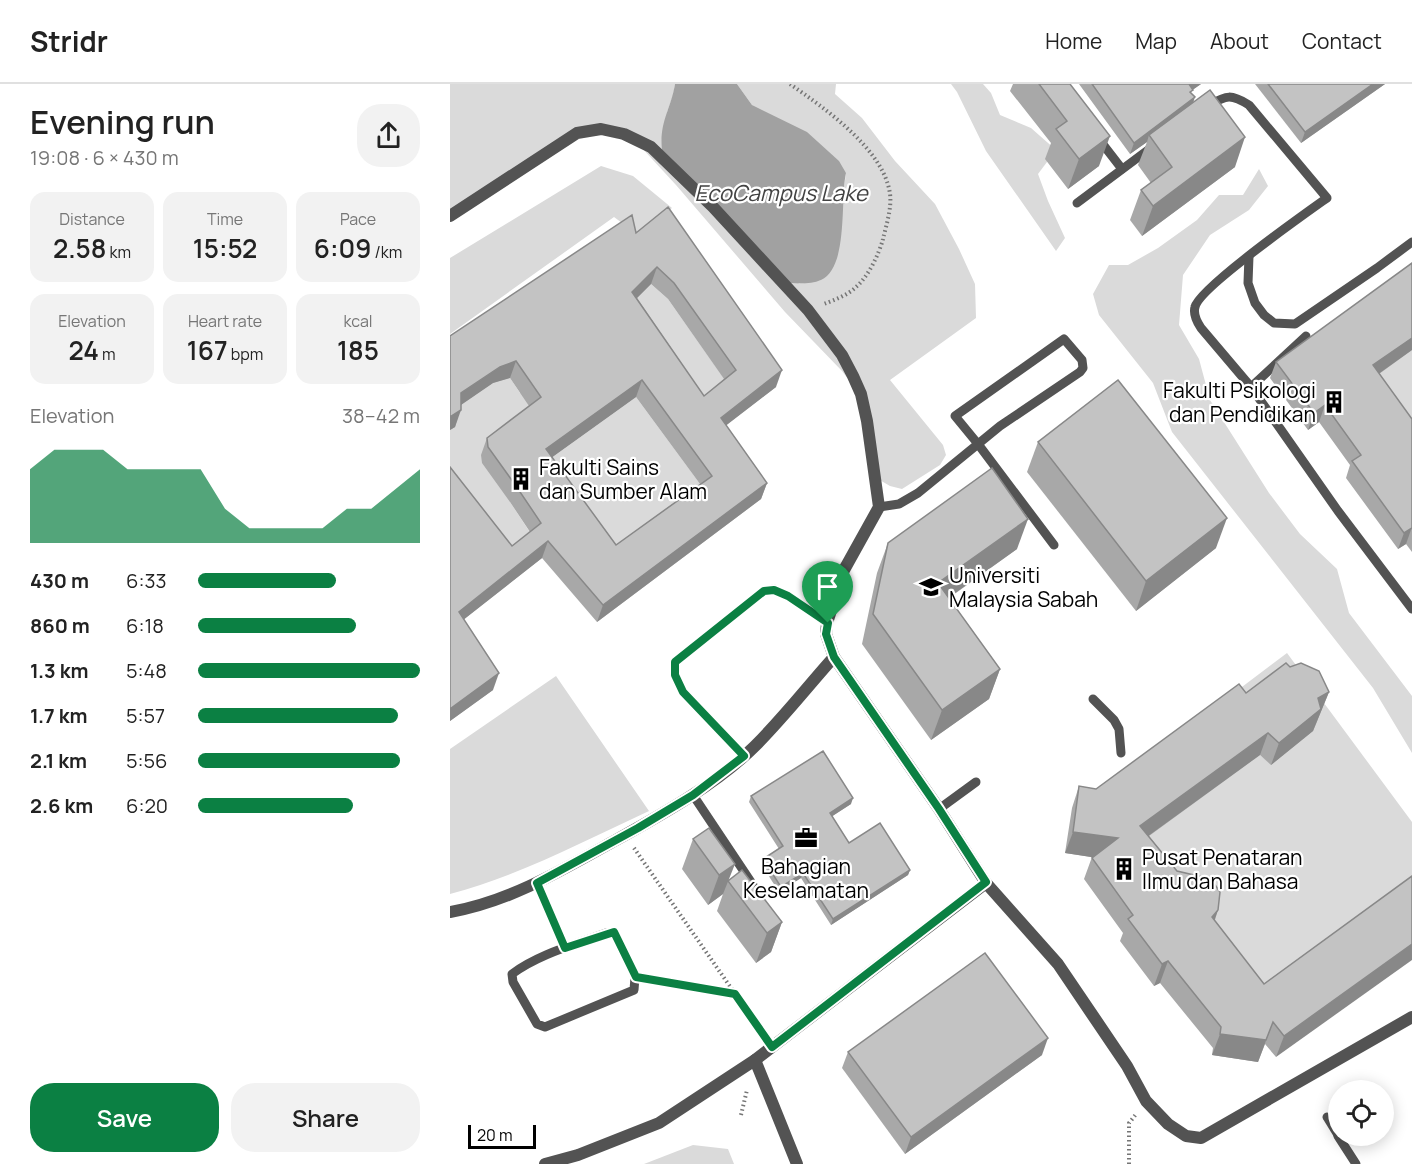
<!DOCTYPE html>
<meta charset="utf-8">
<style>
body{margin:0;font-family:Manrope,sans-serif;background:#f2f2f2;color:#222;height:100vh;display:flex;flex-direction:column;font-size:22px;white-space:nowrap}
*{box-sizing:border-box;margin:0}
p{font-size:20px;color:#767676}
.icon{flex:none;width:33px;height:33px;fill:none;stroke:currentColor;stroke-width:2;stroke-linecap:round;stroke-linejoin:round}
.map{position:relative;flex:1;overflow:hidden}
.sheet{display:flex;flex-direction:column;background:#fff;width:450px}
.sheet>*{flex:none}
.fabs{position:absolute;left:878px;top:996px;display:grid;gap:12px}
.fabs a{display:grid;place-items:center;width:66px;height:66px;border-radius:50%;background:#fff;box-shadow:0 3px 15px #0003;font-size:30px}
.scale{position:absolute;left:18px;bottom:15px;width:68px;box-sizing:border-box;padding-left:6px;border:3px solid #000;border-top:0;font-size:16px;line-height:21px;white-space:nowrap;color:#000;-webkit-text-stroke:4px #fff;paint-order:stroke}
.pin{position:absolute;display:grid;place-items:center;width:51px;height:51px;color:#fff;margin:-62px -26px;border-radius:50% 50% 50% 0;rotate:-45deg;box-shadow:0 0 6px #0007}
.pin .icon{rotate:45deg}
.round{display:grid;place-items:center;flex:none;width:63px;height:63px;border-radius:24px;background:#f2f2f2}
.summary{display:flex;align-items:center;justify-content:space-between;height:102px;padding:0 30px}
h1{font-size:33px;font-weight:600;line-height:45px}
.figures{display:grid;grid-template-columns:repeat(3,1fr);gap:9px;height:102px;padding:6px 30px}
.figures div{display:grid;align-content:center;border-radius:15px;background:#f2f2f2;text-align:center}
.figures b{font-size:26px;font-weight:600}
.figures small{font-size:16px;font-weight:400}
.figures p{font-size:16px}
.chart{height:168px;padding:12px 30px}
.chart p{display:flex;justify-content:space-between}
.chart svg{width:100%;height:108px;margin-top:6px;fill:#0b8043;opacity:.7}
.primary-button{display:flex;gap:12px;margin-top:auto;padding:12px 30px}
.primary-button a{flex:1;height:69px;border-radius:24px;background:#0b8043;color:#fff;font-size:24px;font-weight:600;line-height:69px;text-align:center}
.primary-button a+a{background:#f2f2f2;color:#222}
ul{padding:0 30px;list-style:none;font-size:20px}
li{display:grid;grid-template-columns:96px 72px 1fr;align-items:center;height:45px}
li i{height:15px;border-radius:8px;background:#0b8043}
header{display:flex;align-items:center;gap:36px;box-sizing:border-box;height:84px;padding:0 30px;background:#fff;border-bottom:2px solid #e0e0e0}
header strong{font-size:28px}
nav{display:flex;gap:33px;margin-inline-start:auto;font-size:21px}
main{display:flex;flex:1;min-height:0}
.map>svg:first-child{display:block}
.green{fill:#dadada}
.water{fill:#a1a1a1}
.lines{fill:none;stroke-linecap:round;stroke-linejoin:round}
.path{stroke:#757575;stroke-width:4;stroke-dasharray:1.5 3;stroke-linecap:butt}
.lane{stroke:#535353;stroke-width:9}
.street{stroke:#535353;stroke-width:12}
.wall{fill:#a8a8a8;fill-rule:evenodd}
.shaded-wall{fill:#888}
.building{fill:#c3c3c3;stroke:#888;stroke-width:1.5;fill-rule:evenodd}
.route-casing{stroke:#fff;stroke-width:12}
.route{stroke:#0b8043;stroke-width:8}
.labels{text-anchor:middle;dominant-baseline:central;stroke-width:4.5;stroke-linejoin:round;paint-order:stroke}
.poi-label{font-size:21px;fill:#000;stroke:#fff;text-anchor:start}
.water-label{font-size:22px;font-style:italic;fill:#424242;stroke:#fff}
</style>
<header>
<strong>Stridr</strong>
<nav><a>Home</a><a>Map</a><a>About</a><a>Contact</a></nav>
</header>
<main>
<section class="sheet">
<div class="summary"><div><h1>Evening run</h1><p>19:08 · 6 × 430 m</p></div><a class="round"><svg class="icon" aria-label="share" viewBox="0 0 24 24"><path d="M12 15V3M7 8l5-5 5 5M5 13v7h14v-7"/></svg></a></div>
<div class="figures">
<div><p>Distance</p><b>2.58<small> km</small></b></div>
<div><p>Time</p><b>15:52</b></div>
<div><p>Pace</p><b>6:09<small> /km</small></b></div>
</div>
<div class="figures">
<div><p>Elevation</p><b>24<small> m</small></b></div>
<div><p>Heart rate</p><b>167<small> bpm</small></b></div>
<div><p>kcal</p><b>185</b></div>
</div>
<div class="chart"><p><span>Elevation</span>38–42 m</p>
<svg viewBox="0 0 160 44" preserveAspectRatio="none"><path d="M0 44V14L10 6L20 6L30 6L40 14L50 14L60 14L70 14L80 30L90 38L100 38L110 38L120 38L130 30L140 30L150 22L160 14V44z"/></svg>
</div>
<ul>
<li><b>430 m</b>6:33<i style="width:62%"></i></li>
<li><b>860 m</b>6:18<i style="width:71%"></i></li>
<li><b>1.3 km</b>5:48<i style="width:100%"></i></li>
<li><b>1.7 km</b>5:57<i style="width:90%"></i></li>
<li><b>2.1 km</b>5:56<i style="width:91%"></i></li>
<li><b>2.6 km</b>6:20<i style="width:70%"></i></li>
</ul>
<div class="primary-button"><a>Save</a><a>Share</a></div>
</section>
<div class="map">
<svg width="962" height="1080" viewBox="0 0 962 1080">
<rect width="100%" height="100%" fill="#fff"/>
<g class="green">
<polygon points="0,0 225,0 223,12 217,28 349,200 371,196 392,119 396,89 302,21 287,0 386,0 385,10 412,34 445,77 485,120 509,165 525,200 526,234 440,296 493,361 496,371 490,381 452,405 440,402 428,395 407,307 392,287 335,228 226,101 191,63 164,49 138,47 0,138"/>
<polygon points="501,0 533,0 541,9 550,31 581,44 606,66 588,90 598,117 615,154 606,167 536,67 507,8"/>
<polygon points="151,82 183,92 222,124 187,150 164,133 0,250 0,174"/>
<polygon points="809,85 818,102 799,126 760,151 733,191 729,241 749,275 760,316 819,409 850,450 887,485 899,529 962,612 962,669 923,604 722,348 703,299 649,231 643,210 659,181 678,181 708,164 747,136 769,111 793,111"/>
<polygon points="201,200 218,215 280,303 248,328 185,216"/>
<polygon points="962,266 962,359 917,298"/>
<polygon points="60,294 70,309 87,299 60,418 85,456 56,479 0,408 0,346 5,325 43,299"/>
<polygon points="186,313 256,408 160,478 90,382"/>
<polygon points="837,569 962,738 962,809 807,921 683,763 810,671 821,680 860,635 870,629 776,615"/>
<path d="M 106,592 L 199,727 C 134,757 69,792 0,810 L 0,665 Z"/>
<polygon points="243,1061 278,1065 284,1080 194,1080"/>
</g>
<path class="water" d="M 225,0 L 287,0 L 302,21 L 357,48 L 389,77 L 396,89 C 390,115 399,183 371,196 C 360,201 345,199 333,199 L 212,66 C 209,38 221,25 225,0 Z"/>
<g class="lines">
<g class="path">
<path d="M 340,0 C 374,24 434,65 440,110 C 442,124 436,142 433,155 C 429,170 418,193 406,203 C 398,211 384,216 374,220"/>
<polyline points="184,764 313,950"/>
<polyline points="200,895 284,910"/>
<polyline points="291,1031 297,1006"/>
<polyline points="679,1080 679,1039 687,1029"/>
</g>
<g class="lane">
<path d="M 759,21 C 777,11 781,10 799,21 L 877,114 C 856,129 749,204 745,223 C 743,230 747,238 751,244 L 801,303"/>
<polyline points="648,54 672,85"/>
<polyline points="627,119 702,63"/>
<polyline points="799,172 798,199 805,219 814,231 824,239 845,240 927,184 962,158"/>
<polyline points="856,252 801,303 888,427 962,525"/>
<polyline points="429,423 449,420 468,409 528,360 505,332 614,255 632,276 633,284 630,288 550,342 528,360 604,461"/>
<polyline points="643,615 664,636 669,645 671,669"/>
<polyline points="294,672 233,608 225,591 226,578 314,507 324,505 338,512 377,539"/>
<polyline points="243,711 303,801"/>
<polyline points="489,725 526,698"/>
<polyline points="87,799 115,864"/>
<path d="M 164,848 L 185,893 L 184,906 L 95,943 L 87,940 L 63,898 L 62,890 C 89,870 124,861 156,849 Z"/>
<polyline points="877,1033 888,1051"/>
<polyline points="888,1052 906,1080"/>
</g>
<g class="street">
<path d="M 0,132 L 127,49 L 151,45 L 174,50 L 201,63 L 263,123 L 358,226 L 392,271 L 403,292 L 411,310 L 417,337 L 429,423 L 394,486 L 377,539 L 376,550 L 384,573 C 358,602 333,634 305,662 C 268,699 213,730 166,756 C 114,785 59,818 0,828"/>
<polyline points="536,799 608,880 677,982 696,1017 718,1040 736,1052 751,1054 962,933"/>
<polyline points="305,976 536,799 489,725 384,573"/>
<polyline points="95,1080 128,1071 209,1039 305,976 347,1080"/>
</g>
</g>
<g class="wall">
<polygon points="563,0 620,0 649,82 618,105 595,75 601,59 560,7"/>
<polygon points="629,0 751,0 742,6 741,9 743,18 785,83 692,152 680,136 691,106 701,99 688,81 697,58 680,70"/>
<polygon points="805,0 935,0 851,59"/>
<path d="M 186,149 L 326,303 L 276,341 L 317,399 L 311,415 L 147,538 L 92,474 L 14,535 L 43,606 L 0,637 L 0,383 L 62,462 L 80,448 L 60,418 L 32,379 L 31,371 L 37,354 L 79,322 L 60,294 L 43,299 L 11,321 L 5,343 L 0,346 L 0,252 ZM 201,200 L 218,215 L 274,295 L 254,312 L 187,214 ZM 186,313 L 250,400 L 166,461 L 102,373 Z"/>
<polygon points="962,179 962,266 929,290 962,335 962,468 956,460 948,465 896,394 900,381 869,338 858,346 820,294 826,278"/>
<polygon points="588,358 766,464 686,527 577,388"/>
<polygon points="438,459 567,465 499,514 550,585 539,615 481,656 412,560 427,489"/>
<polygon points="840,583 879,608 863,647 821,681 810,671 699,752 814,900 962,792 826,973 815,960 808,978 762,971 763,964 710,899 704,902 670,857 673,849 634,795 642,773 615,769 622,724 629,702 646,705 796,609"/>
<polygon points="301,712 401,720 382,732 399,759 460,786 458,791 381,841 351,794 329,808 311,780 313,775 329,765 299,718"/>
<polygon points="243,755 279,796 332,838 321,868 306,879 267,827 273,810 258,821 232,785"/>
<polygon points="398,968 592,971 455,1070 392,984"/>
</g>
<g class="shaded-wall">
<polygon points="739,0 751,0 734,12"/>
<polygon points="923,0 935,0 851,59 855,48"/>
<polygon points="745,13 741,25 699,51 697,58 680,70 684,59"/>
<polygon points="660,52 649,82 618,105 629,75"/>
<polygon points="795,53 785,83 692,152 703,122"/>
<polygon points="207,183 201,200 176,225 182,208"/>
<polygon points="962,254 962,266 917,298 923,281"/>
<polygon points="66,277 60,294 43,299 5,325 11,309 50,283"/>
<polygon points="332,286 326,303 265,350 271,334"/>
<polygon points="192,296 186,313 90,382 96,365"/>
<polygon points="875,321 869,338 858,346 864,329"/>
<polygon points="11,326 5,343 0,346 0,333"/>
<polygon points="317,399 311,415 147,538 153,521"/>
<polygon points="777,434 766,464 686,527 696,497"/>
<polygon points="578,435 567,465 477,529 488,499"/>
<polygon points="962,443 956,460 948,465 954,449"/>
<polygon points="98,457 92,474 3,544 9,528"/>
<polygon points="550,585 539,615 481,656 492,626"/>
<polygon points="49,589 43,606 0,637 0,625"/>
<polygon points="879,608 863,647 821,681 829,659 868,614"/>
<polygon points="818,649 810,671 683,763 690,742"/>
<polygon points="403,714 401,720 378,735 380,729"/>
<polygon points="623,748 668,754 660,776 615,769"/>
<polygon points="285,780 273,810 258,821 269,791"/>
<polygon points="460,786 458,791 381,841 383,835"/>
<polygon points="353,789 351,794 329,808 331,803"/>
<polygon points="768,826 761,848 762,833"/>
<polygon points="332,838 321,868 306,879 317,849"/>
<polygon points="962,860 962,876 826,973 834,952"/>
<polygon points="718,877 710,899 704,902 712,880"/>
<polygon points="823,938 808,978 762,971 770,950"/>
<polygon points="598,954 592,971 455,1070 461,1053"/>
</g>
<g class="building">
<polygon points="589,0 620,0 660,52 629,75 606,45 617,37"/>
<polygon points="642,0 739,0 743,6 740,8 745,13 684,59"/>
<polygon points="818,0 923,0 855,48"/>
<polygon points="760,6 795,53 703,122 691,106 722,83 699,51"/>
<path d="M 218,123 L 332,286 L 271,334 L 317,399 L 153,521 L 98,457 L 9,528 L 49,589 L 0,625 L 0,383 L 62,462 L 91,439 L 66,402 L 38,363 L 37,354 L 91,313 L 66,277 L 50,283 L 11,309 L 11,326 L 0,333 L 0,252 L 182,131 L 186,149 ZM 207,183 L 224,199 L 286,286 L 254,312 L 182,208 ZM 192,296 L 262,392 L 166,461 L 96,365 Z"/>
<polygon points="962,179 962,254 923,281 962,335 962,444 954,449 902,377 911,371 875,321 864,329 826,278"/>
<polygon points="668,296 777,434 696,497 588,358"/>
<polygon points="542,384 578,435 488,499 550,585 492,626 423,530 438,459"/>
<polygon points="836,579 840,583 851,579 869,587 879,608 868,614 871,625 829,659 818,649 690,742 727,787 761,795 770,808 768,826 762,833 814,900 962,792 962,860 834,952 823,938 816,956 770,950 771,943 718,877 712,880 678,835 683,831 642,774 668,754 623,748 629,702 646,705 789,600 796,609"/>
<polygon points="373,667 403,714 380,729 399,759 430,739 460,786 383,835 353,789 331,803 313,775 333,762 301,712"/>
<polygon points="259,744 285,780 269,791 243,755"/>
<polygon points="292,786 332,838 317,849 278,797"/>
<polygon points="535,869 598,954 461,1053 398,968"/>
</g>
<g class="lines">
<g class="route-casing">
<polygon id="route" points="324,506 338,512 378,539 376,550 384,573 489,725 536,798 322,963 285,910 186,893 164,848 115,864 87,799 188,744 243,711 294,672 233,608 225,591 225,578 314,507"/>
</g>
<use href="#route" class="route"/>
</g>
<defs>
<g id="building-bare" transform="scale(1.8)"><path d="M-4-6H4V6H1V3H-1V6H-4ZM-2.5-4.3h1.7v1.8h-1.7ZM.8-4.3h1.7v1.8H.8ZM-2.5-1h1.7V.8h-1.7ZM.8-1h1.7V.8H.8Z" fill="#000" stroke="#fff" stroke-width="2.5" paint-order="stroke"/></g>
<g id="university-bare" transform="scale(1.8)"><path d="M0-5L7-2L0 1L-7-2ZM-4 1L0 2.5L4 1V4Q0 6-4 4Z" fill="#000" stroke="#fff" stroke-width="2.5" paint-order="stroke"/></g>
<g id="office-bare" transform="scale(1.8)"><path d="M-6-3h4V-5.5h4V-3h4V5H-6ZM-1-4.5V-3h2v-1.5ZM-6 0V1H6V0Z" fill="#000" stroke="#fff" stroke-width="2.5" paint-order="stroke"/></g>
</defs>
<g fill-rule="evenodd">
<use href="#building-bare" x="884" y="318"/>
<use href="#building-bare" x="71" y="395"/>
<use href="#university-bare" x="481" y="503"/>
<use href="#office-bare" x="356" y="754"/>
<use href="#building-bare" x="674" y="785"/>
</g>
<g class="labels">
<g class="poi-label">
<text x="866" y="306" text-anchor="end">Fakulti Psikologi<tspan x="866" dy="24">dan Pendidikan</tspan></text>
<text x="89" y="383">Fakulti Sains<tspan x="89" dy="24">dan Sumber Alam</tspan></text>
<text x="499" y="491">Universiti<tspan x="499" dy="24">Malaysia Sabah</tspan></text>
<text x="692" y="773">Pusat Penataran<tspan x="692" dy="24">Ilmu dan Bahasa</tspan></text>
<text x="356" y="782" text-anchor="middle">Bahagian<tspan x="356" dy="24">Keselamatan</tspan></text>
</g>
<g class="water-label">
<text x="331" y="109">EcoCampus Lake</text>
</g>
</g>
</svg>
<div class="fabs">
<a><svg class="icon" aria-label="locate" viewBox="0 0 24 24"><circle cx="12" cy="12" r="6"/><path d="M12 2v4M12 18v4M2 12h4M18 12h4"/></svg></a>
</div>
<div class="scale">20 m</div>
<div class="pin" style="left:378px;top:539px;background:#1e9e55"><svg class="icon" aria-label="arrive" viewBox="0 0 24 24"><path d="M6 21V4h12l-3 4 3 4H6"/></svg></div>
</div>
</main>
